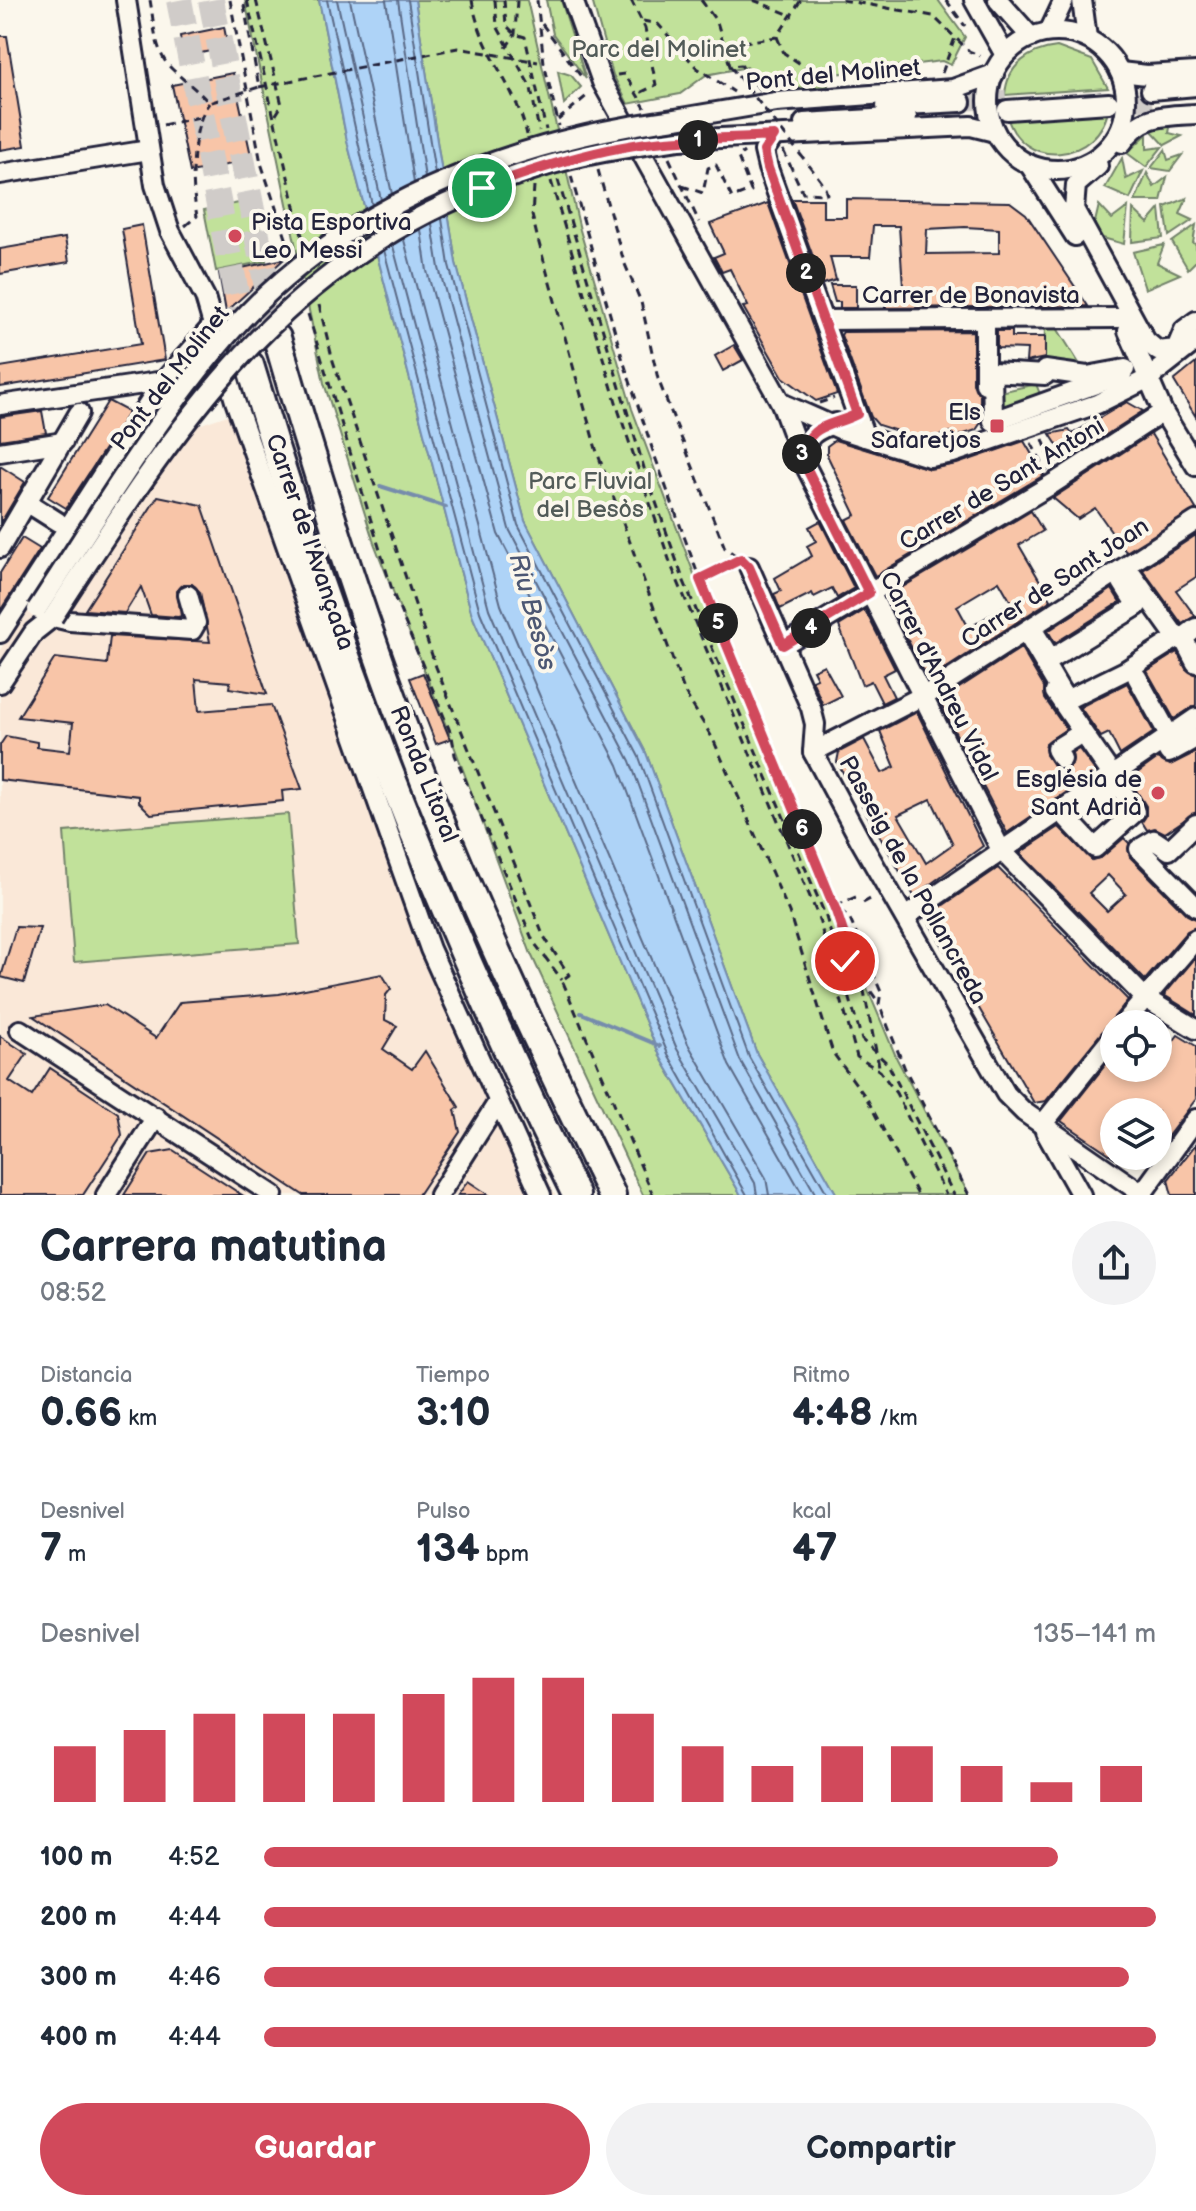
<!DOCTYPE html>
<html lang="es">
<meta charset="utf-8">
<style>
body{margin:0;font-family:"Balsamiq Sans",sans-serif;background:#f2f2f3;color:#1f2937;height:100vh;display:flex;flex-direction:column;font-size:30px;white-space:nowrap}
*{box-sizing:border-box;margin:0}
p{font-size:26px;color:#747a83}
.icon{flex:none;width:44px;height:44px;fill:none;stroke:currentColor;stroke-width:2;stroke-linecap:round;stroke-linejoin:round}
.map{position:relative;height:1195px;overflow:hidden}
.details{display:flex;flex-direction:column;background:#fff;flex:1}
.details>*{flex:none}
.buttons{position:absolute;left:1100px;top:1010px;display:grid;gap:16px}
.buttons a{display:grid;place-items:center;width:72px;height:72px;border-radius:50%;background:#fff;box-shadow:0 4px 12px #0003;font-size:40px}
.pin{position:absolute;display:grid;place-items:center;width:68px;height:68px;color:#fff;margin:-34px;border:4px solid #fff;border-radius:50%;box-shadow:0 2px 8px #0007}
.km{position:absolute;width:40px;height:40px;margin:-20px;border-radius:50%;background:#222;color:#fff;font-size:22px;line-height:40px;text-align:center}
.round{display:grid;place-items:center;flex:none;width:84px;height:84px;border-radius:42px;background:#f2f2f3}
.head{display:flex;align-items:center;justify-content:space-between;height:136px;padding:0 40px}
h1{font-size:44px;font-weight:800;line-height:60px}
.figures{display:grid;grid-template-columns:repeat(3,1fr);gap:12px;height:136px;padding:8px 40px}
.figures div{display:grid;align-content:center}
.figures b{font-size:40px;font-weight:800}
.figures small{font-size:22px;font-weight:400}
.figures p{font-size:22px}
.chart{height:224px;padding:16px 40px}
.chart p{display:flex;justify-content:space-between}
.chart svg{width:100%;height:144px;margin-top:8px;stroke:#d1495b;stroke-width:6}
.action{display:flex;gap:16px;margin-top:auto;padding:16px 40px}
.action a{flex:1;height:92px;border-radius:48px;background:#d1495b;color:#fff;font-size:32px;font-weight:800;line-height:92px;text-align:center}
.action a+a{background:#f2f2f3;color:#1f2937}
ul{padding:0 40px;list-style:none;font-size:26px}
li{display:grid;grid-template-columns:128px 96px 1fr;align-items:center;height:60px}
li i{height:20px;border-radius:10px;background:#d1495b}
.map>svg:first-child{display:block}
.built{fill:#fae8d8}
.green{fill:#c1e19a;stroke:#72826a;stroke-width:2}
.water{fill:#aed3f7;stroke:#768cac;stroke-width:2}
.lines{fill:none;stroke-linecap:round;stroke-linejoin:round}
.shore{stroke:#5a6986;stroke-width:2}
.stream{stroke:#768cac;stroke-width:4}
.building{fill:#f8c5a8;stroke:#22223b;stroke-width:2;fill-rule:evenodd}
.minor-tunnel{stroke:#d0ccc9;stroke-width:18;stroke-dasharray:18 9;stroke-linecap:butt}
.highway-tunnel{stroke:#d0ccc9;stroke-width:26;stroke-dasharray:26 13;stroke-linecap:butt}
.minor-casing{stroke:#22223b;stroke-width:24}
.highway-casing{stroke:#22223b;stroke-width:32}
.path{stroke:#22223b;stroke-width:3;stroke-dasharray:8 6;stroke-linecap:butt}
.minor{stroke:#fbf7ec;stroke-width:18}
.highway{stroke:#fbf7ec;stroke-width:26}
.minor-bridge-casing{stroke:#22223b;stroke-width:24;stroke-linecap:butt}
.path-bridge{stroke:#22223b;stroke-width:3;stroke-dasharray:8 6;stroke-linecap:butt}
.minor-bridge{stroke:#fbf7ec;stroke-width:18}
.route-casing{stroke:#fff;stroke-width:16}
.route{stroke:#d1495b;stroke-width:10}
.poi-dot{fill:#d1495b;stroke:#fbf7ec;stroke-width:3}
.labels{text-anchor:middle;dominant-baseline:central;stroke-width:8;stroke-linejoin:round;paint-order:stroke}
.park-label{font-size:24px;fill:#525b58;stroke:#fbf7ec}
.street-label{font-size:24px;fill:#22223b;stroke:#fbf7ec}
.poi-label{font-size:24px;fill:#22223b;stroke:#fbf7ec;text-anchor:end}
.water-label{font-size:26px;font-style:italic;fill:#4c5773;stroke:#fbf7ec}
</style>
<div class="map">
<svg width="1196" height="1195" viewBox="0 0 1196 1195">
<rect width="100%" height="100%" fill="#fbf7ec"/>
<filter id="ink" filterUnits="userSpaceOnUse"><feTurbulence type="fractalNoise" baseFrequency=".0125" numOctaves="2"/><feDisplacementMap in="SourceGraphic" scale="16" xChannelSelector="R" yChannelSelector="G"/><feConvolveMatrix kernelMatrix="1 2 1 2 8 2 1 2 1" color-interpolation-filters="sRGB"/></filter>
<g filter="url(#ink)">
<polygon class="built" points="239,411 366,781 555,1195 0,1195 0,650 129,449"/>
<g class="green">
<polygon points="245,0 319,0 347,141 472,615 661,1058 741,1195 643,1195 531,954 456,751 374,543 324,383"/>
<polygon points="415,0 527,0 580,230 632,409 708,611 897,1059 969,1195 837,1195 757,1054 646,753 525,521 456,263"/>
<polygon points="546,0 561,0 586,79 553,34"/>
<polygon points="592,0 938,0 965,37 951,65 942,61 827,75 828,86 766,90 747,67 706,75 680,94 628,104 613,75"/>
<path d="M 1057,47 L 1092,60 L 1108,88 L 1005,95 C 1007,65 1030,50 1057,47 Z"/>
<polygon points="558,71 571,75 581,87 564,104"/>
<path d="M 1109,106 C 1101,163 1019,173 1006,112 Z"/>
<polygon points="1171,122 1169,133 1182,136 1165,145 1152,131"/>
<polygon points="1147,134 1147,149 1162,147 1146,167 1127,153"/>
<polygon points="1165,150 1168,160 1182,155 1170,171 1151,168"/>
<polygon points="1122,158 1126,179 1143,171 1130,199 1105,188"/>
<polygon points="1147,173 1154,187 1167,177 1161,201 1135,201"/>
<polygon points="1187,198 1180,214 1193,220 1169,236 1165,207"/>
<polygon points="254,200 266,261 216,271 204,210"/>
<polygon points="1099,205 1112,219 1128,207 1124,244 1092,235"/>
<polygon points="1133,209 1148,223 1160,209 1163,238 1132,242"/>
<polygon points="1196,225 1193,243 1196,244 1196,261 1188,269 1172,242"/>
<polygon points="1164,245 1157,263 1180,274 1145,289 1133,252"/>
<polygon points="1045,324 1055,325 1087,376 1044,369"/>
<polygon points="1036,384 1042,399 1003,413 996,393"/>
<polygon points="288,814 299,944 74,962 64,832"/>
</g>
<polygon class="water" points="319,0 415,0 456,263 525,521 646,753 757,1054 837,1195 741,1195 661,1058 472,615 347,141"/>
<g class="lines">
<g class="shore">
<polyline points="327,0 372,205"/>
<polyline points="337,0 381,200"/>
<polyline points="350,0 392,194"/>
<polyline points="386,0 414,183"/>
<polyline points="398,0 425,178"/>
<polyline points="408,0 435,174"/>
<polyline points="442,219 449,265 518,525 639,757 749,1057 828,1195"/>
<polyline points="432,224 439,268 509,529 630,761 740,1060 816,1195"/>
<polyline points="421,230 427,271 498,534 618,765 729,1065 803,1195"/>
<polyline points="404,240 501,605 688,1044 766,1178 769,1195"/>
<polyline points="393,246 489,609 677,1049 755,1183 757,1195"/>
<polyline points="384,250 480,612 668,1054 747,1195"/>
</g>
<g class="stream">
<polyline points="380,486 446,507"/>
<polyline points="581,1013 660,1046"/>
</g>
</g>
<g class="building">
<polygon points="224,27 228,47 183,57 180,36"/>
<polygon points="0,36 7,36 25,146 0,150"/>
<polygon points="233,73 252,160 190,172 172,85"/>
<path d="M 792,199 L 823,199 L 823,217 L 846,217 L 846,199 L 1010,202 L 1026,214 L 1088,306 L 885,308 L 885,287 L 903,287 L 899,226 L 873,226 L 870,257 L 830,257 L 836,280 L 823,284 ZM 965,227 L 999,229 L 999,253 L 926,254 L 927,229 Z"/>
<polygon points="768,203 837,394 816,401 783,377 743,307 748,306 730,269 722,272 714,257 724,253 710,224"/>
<polygon points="142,225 165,360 0,387 0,367 141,344 122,229"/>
<polygon points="65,238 69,262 0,274 0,249"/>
<polygon points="284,259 226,312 219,273"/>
<polygon points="830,285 856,285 856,308 840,308 840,302 835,302"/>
<polygon points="973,331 973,384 980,395 980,424 976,430 953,438 951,432 925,440 878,425 871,417 841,335 843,332"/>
<polygon points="997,331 1012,331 1012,337 1045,337 1045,358 1026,362 1027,349 997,348"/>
<polygon points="734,345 743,360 723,371 715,356"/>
<polygon points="1196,363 1196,417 1174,381"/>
<polygon points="108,401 129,412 66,508 48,497"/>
<polygon points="1127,402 1143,411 1067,460 1050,434 1069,430 1072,434"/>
<polygon points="42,411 46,433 0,440 0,417"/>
<polygon points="1151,434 1196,509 1126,552 1095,508 1078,519 1053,498"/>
<polygon points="835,440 930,469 957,464 1024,441 1044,475 875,576 846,520 856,515 827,455 827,446"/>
<polygon points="0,466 25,482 0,524"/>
<polygon points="158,496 202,505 267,694 229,688 230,682 196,679 199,711 271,705 302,789 282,791 283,801 151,814 139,802 139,796 0,780 0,745 6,736 37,742 37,747 70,751 73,723 18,717 55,658 107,664 110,636 210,642 200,592 192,584 184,584 177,591 181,616 178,617 151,615 141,587 125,613 85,610"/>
<path d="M 1031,511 L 1043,531 L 1019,545 L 1051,600 L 928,680 L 886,597 ZM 999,581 L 1011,602 L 969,628 L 957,606 Z"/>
<polygon points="820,521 854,588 837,598 832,588 814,597 812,593 780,609 774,594 781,591 775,578 812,556 807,546 816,541 809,527"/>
<polygon points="1196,535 1196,577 1176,590 1195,616 1182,624 1143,570"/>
<polygon points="22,538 40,549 0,611 0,573"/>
<polygon points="1112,589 1120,602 1055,643 1048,631"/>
<polygon points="865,610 895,669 883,675 894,697 882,703 871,681 862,685 839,626"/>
<polygon points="1021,648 1044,687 1045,699 1066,729 1046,743 1046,755 1056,769 1063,771 1072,765 1072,753 1079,749 1096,772 1007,833 939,701"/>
<polygon points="1177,652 1186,669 1196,675 1196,705 1174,719 1147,671"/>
<polygon points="824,665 841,696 823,705 812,680 817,678 813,670"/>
<polygon points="423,673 450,739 436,744 410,678"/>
<polygon points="1127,683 1154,732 1120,755 1109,733 1101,737 1080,707"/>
<path d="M 917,712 L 983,846 L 914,896 L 837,762 L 839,752 L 864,739 L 882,773 L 895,767 L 880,731 ZM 931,799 L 953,844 L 926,863 L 898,815 Z"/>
<polygon points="1196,752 1196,812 1165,833 1155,828 1147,830 1142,822 1146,816 1146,806 1129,779 1158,758 1170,765"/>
<path d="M 1059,827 L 1092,860 L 1102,857 L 1124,838 L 1129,843 L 1130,857 L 1187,915 L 1196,919 L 1196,927 L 1187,931 L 1145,980 L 1020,853 ZM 1108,875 L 1126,894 L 1107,911 L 1089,893 Z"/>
<polygon points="998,868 1128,1000 1046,1101 1034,1103 926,917"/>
<polygon points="16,927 40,928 24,983 1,977"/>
<polygon points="1196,957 1196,1015 1164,995"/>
<polygon points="382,974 391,989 386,995 385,1020 397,1026 383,1049 412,1069 425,1051 459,1107 455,1110 460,1132 418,1195 303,1195 33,1016 105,1005 156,1038 180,1002 279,994"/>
<polygon points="1178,1035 1196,1046 1196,1099 1158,1149 1158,1112 1114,1112 1114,1157 1061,1121 1114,1054 1114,1068 1158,1068 1158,1061"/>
<polygon points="0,1036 27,1054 9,1081 32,1096 50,1068 118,1113 122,1135 83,1195 0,1195"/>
<polygon points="1196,1144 1196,1195 1172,1195 1168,1180"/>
<polygon points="173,1150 242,1195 124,1195 150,1154"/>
<polygon points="468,1181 489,1195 458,1195"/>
</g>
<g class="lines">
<g class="minor-tunnel">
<polyline points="961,102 1007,99"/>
<polyline points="1109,103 1152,100"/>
</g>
<g class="highway-tunnel">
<polyline points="179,0 250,365"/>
<polyline points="211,0 277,338"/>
</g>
<g class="minor-casing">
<g id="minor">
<polyline points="126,0 155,185 170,231 205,297 235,401 430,949 541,1195"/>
<polyline points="573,0 602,82 781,403 842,430 929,457 953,453 1097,404 1149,378 1196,341"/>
<polyline points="974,0 1005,55"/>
<polyline points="998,0 1031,37"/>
<polyline points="1082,0 1087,38"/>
<polyline points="1049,32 1064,0"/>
<circle cx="1057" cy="101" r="69"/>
<polyline points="1120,72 1147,75 1196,72"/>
<polyline points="1151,90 1196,86"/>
<polyline points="886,106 961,102"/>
<polyline points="1007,110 1109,103"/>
<polyline points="675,119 776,102 953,89 994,74"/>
<polyline points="804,123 907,117"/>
<polyline points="774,136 764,151 768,168 865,437"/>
<polyline points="679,140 971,126 995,132"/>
<path d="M 1122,143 C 1141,114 1164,116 1196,114"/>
<polyline points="1029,164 1075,236"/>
<polyline points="1098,166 1076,185 1074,209 1146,341 1158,351 1176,349 1184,330 1196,321"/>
<polyline points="0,174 149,150"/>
<polyline points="985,319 985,384"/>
<polyline points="823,320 1119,318"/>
<polyline points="1128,331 1163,412 1196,466"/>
<polygon points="1125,369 1121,375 993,421 992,372 1045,375 1045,370 1087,376"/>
<polyline points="781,403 801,457 1001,850 1145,998 1196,1029"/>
<polyline points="0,405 164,381 214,324"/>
<polyline points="0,452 63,442"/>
<path d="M 801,457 C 807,435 815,430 836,423"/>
<polyline points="28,503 58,522"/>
<polyline points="0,548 79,413"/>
<polyline points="749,567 811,708 815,724 813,752 860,840 1006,1094 1024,1112 1144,1195"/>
<polygon points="1132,575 1177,638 1125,671 1066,700 1030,639 1036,635 1051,659 1137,606 1122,582"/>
<polyline points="1196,628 1183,638 1196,663"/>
<polyline points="0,633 157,390"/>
<polyline points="783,645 1054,483 1163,412"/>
<polyline points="1137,677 1169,735"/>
<polyline points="0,683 34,632 53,617 70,621 192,630 196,623 188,595"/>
<polyline points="1055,692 1110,772"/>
<polyline points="1177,735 1164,744 1169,753 1196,738"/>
<polyline points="813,752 934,690 1196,521"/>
<polyline points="1062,759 1056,749 1080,734"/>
<polygon points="1118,784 1135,812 1095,848 1067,818"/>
<polyline points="1196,824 1169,850 1154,840 1139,849 1196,907"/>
<polyline points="905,917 1196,718"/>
<polyline points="1123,1024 1196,939"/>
<polyline points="20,1030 273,1195"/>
<polyline points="1042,1125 1114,1035"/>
<polyline points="1045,1131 1081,1195"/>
<polyline points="106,1195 156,1117"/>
<polyline points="439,1195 498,1102"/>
<polyline points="1141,1195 1196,1119"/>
</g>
</g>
<g class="highway-casing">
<g id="highway">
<path d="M 277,338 C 320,486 366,632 422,775 C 478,918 545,1057 612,1195"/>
<path d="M 250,365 C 335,652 444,927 576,1195"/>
</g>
</g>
<g class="path">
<path d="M 150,0 C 154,21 154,52 171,68 C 184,81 196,88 209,103 L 259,87 L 243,0"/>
<polyline points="230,0 261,163 291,253"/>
<polyline points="247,0 274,118"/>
<polyline points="256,0 282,105 274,118 304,244"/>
<path d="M 472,0 C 481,54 516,85 527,135"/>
<polyline points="495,0 497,26 531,88 539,131"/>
<polyline points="504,0 506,25 515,34 525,37 546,130"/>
<polyline points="537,0 544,63 559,126"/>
<polyline points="631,0 645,28 656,85 638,94"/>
<polyline points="701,0 717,22 724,45 777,37 801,0"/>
<polyline points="753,0 793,16"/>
<polyline points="842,0 933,16 969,51 980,56"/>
<polyline points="946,0 965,26"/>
<polyline points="643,21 658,24 697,68 734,92"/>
<polyline points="542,24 583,79"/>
<polyline points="777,37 784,53 826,81"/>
<polyline points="724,45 730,66 741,65 760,90"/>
<polyline points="506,48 515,34 517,0"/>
<polyline points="730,66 738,76"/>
<polyline points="942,73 956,35"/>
<polyline points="617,75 625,74 645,108"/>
<polyline points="857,78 897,74"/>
<polyline points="558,120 589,94"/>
<polyline points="163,125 199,117"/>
<polyline points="783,150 803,193 827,194 824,185 808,164"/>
<polyline points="669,158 699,222"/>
<polyline points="598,170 624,262 641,302 658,379 725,548 738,557"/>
<polyline points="571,176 622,357 654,454 700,580 834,906 849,917 881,992 879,1004 905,1069 969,1195"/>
<polyline points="558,180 644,468 683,579 826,917 862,1040 888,1064 954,1195"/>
<polyline points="551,181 619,412 671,565 818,916 857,1057 880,1071 896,1093 946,1195"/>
<polyline points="534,186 532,215 537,236 596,449 685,693 713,739 789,912 833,1053 867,1099 918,1195"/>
<polyline points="682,186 703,193 708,168 716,165 732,198 751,191 738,157 744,152"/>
<path d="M 185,226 L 197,216 C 191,184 190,129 209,103"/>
<polyline points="319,305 333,361 436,667 543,935 569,975 562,980 653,1195"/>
<polyline points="308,314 394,596 452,736 455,755 533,941 562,980"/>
<polyline points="819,403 834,398"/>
<polyline points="1043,439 1050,460 1060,460"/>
<polyline points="1031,443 1047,471"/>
<polyline points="700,579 732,564"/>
<polyline points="738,675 749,670"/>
<polyline points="856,897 834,906 861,976 880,1071"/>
<polyline points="863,903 874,897"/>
<polyline points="844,967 844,939"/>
<polyline points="863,980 879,1003"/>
</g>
<use href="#minor" class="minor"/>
<use href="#highway" class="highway"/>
<g class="minor-bridge-casing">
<g id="minor-bridge">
<path d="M 37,609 C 98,516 155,420 227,336 C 338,206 511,141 675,119"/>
<path d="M 53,617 C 186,412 289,247 536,169 C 582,154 631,147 679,140"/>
</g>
</g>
<g class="path-bridge">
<polyline points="738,76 808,164"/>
<polyline points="259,87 458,48 538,62"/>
</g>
<use href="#minor-bridge" class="minor-bridge"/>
</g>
</g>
<g class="lines" filter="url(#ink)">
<g class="route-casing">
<path id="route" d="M 482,188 C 545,166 613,143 681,140 C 712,138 743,138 774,136 L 764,151 L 768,168 L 857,414 C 829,428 810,422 801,457 L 869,593 L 783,645 L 749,567 L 741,559 L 700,579 L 836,911 L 844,935 L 845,961"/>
</g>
<use href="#route" class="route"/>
</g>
<g class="poi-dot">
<circle cx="235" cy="236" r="8"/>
<rect x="989" y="418" width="16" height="16" rx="4"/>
<circle cx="1158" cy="793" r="8"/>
</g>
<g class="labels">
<g class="park-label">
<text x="659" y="49">Parc del Molinet</text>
<text x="590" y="481">Parc Fluvial<tspan x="590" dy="28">del Besòs</tspan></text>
</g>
<g class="street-label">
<text transform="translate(833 75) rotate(-5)">Pont del Molinet</text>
<text x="971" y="295">Carrer de Bonavista</text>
<text transform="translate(170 378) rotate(-52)">Pont del Molinet</text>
<text transform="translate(1002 484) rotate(-31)">Carrer de Sant Antoni</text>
<text transform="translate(310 542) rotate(71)">Carrer de l'Avançada</text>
<text transform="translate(1055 583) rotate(-33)">Carrer de Sant Joan</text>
<text transform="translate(939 676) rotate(63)">Carrer d'Andreu Vidal</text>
<text transform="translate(424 774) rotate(68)">Ronda Litoral</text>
<text transform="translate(913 880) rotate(61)">Passeig de la Pollancreda</text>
</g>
<g class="poi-label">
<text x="251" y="222" text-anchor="start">Pista Esportiva<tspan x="251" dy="28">Leo Messi</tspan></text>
<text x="981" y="412">Els<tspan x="981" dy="28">Safaretjos</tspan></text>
<text x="1142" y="779">Església de<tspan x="1142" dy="28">Sant Adrià</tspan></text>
</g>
<g class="water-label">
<text transform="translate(532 612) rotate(75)">Riu Besòs</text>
</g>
</g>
</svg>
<div class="buttons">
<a><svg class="icon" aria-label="locate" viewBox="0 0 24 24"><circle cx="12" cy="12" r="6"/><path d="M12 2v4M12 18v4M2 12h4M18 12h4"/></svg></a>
<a><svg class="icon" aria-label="layers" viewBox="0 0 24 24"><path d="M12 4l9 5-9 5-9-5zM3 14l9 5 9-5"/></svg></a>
</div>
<div class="pin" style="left:482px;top:188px;background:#1e9e55"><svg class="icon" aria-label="arrive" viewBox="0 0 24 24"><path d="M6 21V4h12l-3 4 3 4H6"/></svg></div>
<div class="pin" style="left:845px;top:961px;background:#d93025"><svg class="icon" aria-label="check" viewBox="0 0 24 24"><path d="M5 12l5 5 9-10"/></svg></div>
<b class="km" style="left:698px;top:140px">1</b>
<b class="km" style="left:806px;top:273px">2</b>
<b class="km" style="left:802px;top:454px">3</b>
<b class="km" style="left:811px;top:628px">4</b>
<b class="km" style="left:718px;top:623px">5</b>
<b class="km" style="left:802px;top:829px">6</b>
</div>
<section class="details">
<div class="head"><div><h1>Carrera matutina</h1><p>08:52</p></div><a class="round"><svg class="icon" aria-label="share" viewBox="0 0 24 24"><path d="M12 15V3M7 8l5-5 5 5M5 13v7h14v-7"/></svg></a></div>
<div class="figures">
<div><p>Distancia</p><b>0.66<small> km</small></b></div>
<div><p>Tiempo</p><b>3:10</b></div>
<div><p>Ritmo</p><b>4:48<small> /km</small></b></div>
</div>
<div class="figures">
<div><p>Desnivel</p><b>7<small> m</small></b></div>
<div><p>Pulso</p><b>134<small> bpm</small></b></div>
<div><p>kcal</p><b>47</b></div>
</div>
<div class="chart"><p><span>Desnivel</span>135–141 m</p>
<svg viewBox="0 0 160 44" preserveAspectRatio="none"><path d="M5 44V27M15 44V22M25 44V17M35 44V17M45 44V17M55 44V11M65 44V6M75 44V6M85 44V17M95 44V27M105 44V33M115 44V27M125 44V27M135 44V33M145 44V38M155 44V33"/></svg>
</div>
<ul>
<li><b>100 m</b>4:52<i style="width:89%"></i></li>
<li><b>200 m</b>4:44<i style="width:100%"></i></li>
<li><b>300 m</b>4:46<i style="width:97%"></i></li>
<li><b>400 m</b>4:44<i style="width:100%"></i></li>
</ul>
<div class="action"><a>Guardar</a><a>Compartir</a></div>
</section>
